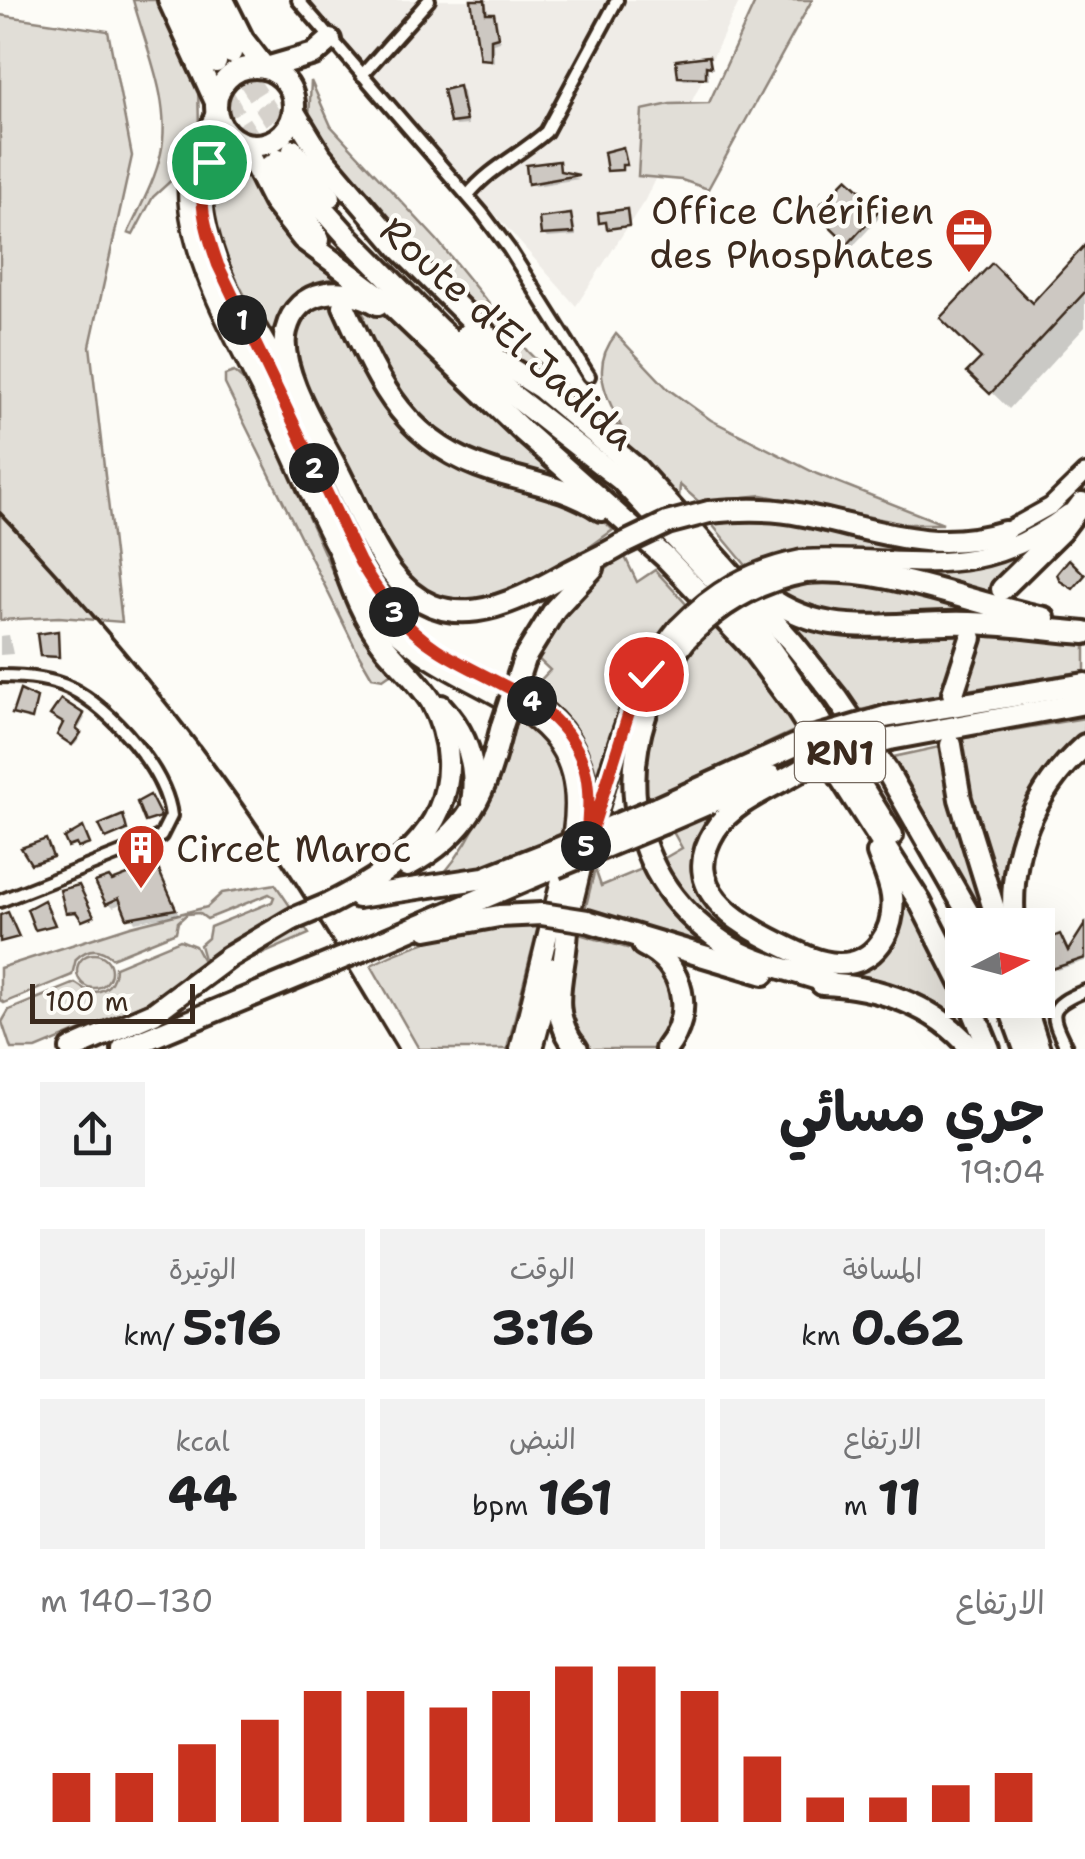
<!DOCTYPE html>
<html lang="ar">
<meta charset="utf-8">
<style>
body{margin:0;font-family:"Shantell Sans","Playpen Sans Arabic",sans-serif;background:#f2f2f2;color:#202124;direction:rtl;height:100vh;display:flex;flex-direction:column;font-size:38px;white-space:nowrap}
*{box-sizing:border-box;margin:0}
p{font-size:32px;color:#757577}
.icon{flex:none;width:55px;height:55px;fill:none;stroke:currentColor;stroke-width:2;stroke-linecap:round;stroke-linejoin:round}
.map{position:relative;height:1049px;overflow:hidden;direction:ltr}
.panel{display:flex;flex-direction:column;background:#fff;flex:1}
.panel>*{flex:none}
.needle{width:65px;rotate:84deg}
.tools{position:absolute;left:945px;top:908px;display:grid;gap:20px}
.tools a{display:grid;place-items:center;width:110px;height:110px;border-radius:0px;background:#fff;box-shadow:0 10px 40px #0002;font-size:50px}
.scale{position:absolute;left:30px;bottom:25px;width:165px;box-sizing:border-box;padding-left:10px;border:5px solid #3b2a1e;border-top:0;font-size:28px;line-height:35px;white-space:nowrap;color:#3b2a1e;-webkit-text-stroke:8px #fdfcf7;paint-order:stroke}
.pin{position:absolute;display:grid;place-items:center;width:85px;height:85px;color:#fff;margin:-42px;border:5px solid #fff;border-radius:50%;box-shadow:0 2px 10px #0007}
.km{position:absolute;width:50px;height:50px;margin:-25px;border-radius:50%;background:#222;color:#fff;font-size:28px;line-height:50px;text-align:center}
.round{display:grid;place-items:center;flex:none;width:105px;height:105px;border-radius:0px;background:#f2f2f2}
.headline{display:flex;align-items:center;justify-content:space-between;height:170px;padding:0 40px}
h1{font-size:55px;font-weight:700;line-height:75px}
.metrics{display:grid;grid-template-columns:repeat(3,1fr);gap:15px;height:170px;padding:10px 40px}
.metrics div{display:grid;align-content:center;border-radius:0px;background:#f2f2f2;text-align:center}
.metrics b{font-size:50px;font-weight:700}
.metrics small{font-size:28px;font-weight:400}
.metrics p{font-size:28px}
.chart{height:280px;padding:20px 40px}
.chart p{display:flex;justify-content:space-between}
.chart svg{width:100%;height:180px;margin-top:10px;stroke:#c8321e;stroke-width:6}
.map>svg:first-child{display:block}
.built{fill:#efece7}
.green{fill:#e1ded7;stroke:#8e847a;stroke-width:2.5}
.shadow{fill:#0003}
.building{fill:#cdc8c2;stroke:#3b2a1e;stroke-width:2.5}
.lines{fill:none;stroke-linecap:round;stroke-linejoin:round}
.highway-tunnel{stroke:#d6d2cc;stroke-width:20;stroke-dasharray:20 10;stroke-linecap:butt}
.street-casing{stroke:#3b2a1e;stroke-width:18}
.secondary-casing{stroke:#3b2a1e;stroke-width:22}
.primary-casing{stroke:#3b2a1e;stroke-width:25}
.highway-casing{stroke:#3b2a1e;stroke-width:28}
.street{stroke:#fdfcf7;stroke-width:10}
.secondary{stroke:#fdfcf7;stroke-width:15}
.primary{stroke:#fdfcf7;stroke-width:18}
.highway{stroke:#fdfcf7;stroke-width:20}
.rail{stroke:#3b2a1e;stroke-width:4}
.primary-bridge-casing{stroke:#3b2a1e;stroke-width:25;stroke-linecap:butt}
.highway-bridge-casing{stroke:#3b2a1e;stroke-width:28;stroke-linecap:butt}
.primary-bridge{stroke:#fdfcf7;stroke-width:18}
.highway-bridge{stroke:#fdfcf7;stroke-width:20}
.route-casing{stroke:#fff;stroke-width:20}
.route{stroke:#c8321e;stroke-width:12}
.labels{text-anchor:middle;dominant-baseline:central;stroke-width:9;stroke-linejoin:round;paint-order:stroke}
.shield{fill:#fdfcf7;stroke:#75695f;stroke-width:2.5}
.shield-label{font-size:35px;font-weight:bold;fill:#3b2a1e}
.poi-label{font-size:38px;fill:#3b2a1e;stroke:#fdfcf7;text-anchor:end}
.street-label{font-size:38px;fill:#3b2a1e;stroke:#fdfcf7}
</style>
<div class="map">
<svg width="1085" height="1049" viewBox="0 0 1085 1049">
<rect width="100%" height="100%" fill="#fdfcf7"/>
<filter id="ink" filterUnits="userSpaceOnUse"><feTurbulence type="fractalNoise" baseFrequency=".01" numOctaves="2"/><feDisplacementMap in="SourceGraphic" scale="20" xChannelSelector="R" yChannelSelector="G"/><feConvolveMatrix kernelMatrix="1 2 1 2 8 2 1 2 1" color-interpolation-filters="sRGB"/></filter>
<g filter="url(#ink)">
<polygon class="built" points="306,0 740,0 645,200 576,306"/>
<g class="green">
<path d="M 133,0 L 158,0 L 198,82 L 199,130 L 181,158 L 177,175 L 153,197 L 133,235 L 128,233 C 140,207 155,181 161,153 C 172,103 146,48 133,0 Z"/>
<polygon points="756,0 812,0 708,189 682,180 638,176 642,110 670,104 709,103"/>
<polygon points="0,15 108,31 132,156 90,346 122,622 59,617 0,620"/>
<path d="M 311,81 L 331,126 L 437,240 L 528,352 L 549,373 L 622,429 C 608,397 588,369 616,334 L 668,389 L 711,420 L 817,474 L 943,524 L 905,524 L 762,495 L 699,502 L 680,485 L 679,500 L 630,450 L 515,358 L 428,266 L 313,132 L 309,119 Z"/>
<path d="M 231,158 L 242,161 L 347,281 C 294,276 285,306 275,350 C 248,299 192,218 221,161 Z"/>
<polygon points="354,300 385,317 574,485 465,455 406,410 352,309 364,320 365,317"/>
<path d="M 335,302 L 393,415 L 601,518 L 613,530 L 537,585 L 492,603 L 444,601 L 413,584 L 392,559 L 299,373 C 293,355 285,314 310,304 C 316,302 328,303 335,302 Z"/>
<polygon points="234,372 249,385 351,613 393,672 383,679 372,677 358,653 225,384 225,375"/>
<polygon points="750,516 981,545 1013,536 987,547 962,552 796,554 769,559 749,569 709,521"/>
<path d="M 1054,532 L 990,595 L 887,569 C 964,572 986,568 1054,532 Z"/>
<path d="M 624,555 L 637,582 L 655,570 L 687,605 C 641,655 618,713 598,778 C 587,740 566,710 533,688 L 550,670 L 536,657 C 559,617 586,583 624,555 Z"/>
<polygon points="838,575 1019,618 890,621 812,612 774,590 799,581"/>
<polygon points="776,610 969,625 946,695 854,711"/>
<path d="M 715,625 L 767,685 L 796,730 L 640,803 C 636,735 664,668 715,625 Z"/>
<polygon points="985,629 1085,640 1085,671 961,691"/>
<path d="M 515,718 C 558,743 571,787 563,834 L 488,867 L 441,877 C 482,829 498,777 515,718 Z"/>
<path d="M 1085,718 L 1085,731 C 1032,774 1004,826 1000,895 L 959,771 L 964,765 L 959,739 Z"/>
<polygon points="939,747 951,800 989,925 981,925 932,829 888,758"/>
<path d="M 723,810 L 699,881 L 807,962 L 889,947 C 903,929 907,911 902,889 L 940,958 L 972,1030 C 905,968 818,989 742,949 C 730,942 718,928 708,919 C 683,896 674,891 663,859 L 682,848 L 672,830 Z"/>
<polygon points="642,851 735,955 585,910 595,869 601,886 642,869"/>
<path d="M 275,884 L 309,934 L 211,976 L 208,973 L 200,945 L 208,938 L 210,927 L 272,902 L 274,897 L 269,894 L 207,919 L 199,913 L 187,914 L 178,922 L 176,932 L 112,958 C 100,947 88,947 76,959 L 72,975 L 4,1003 L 0,1000 L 0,968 L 131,926 L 207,907 L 222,893 Z"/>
<path d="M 539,922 L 507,1049 L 419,1049 L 371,965 C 428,936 475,928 539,922 Z"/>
<path d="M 579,934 L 634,950 L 652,960 L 662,968 L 677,1009 L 659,1046 L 654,1049 L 591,1049 C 556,1020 569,972 579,934 Z"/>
<path d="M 180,940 L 195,946 L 203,961 L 205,978 L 36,1049 L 11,1049 L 2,1022 L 9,1010 L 75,983 L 89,992 C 106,993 115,983 115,967 Z"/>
<circle cx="94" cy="971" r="17"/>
</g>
<g class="shadow">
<polygon points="473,0 486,0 489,16 497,20 500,41 493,43 494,63 483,58"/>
<polygon points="708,59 713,69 708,68 709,80 684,80 680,76"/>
<polygon points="459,89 463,92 468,125 456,126 452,122"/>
<polygon points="558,164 563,174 579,179 535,186 531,183"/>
<polygon points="847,182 882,215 853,246 818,211"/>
<polygon points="570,216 574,220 576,236 547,238 543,234"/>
<polygon points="1085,249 1085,327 1009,409 971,372"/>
<polygon points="9,635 13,654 0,655 0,636"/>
<polygon points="83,716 85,718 77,732 81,737 75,745 62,737"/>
<polygon points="156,867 179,914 135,922 124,903 113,907 108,902 113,884"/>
<polygon points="1085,930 1085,961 1057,970 1055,968 1069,955"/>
</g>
<g class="building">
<polygon points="471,0 485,0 486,13 494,13 498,37 491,39 491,60 480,59"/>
<polygon points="709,56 711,67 706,66 706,78 678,77 676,60"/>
<polygon points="459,86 466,121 450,123 443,90"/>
<polygon points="623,147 627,165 622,165 622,170 607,171 604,152"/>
<polygon points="559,161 560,171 579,175 528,184 526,165"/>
<polygon points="847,178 880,209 848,244 814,211"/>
<polygon points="627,209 629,226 607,229 606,222 599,223 598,213"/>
<polygon points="571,214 574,233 541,235 539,218"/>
<polygon points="1085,245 1085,292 990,394 967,372 981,358 940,318 992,263 1032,303"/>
<polygon points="1069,559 1085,575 1073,589 1060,581 1057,574"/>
<polygon points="58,631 59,657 40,656 37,634"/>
<polygon points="20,690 37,698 32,719 12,714"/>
<polygon points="61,699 84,714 76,729 81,733 72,745 57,735 63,723 50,715"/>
<polygon points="150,795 161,817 145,822 137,802"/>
<polygon points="123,815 127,830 106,839 99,825"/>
<polygon points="83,827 90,844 78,848 76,844 68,847 64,838"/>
<polygon points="46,839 53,857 31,864 21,848"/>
<polygon points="156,864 176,909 127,918 119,898 106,904 95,882 109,877 112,881"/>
<polygon points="79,885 94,916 82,921 76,912 66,913 60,890"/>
<polygon points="44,900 55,925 35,930 27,909"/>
<polygon points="8,912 19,937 0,942 0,915"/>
<polygon points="1085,924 1085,958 1052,969 1041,942 1060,934 1068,951"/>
</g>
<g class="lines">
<g class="highway-tunnel">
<polyline points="231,53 293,150"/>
<polyline points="211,71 234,113 268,165"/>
</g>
<g class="street-casing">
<g id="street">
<polyline points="298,0 482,213 509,249 589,376"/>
<polyline points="362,75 429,0"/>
<path d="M 468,195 C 491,167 519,156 546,132 L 617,0"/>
<path d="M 0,676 C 22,676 50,678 70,688 C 111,708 166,771 171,816 L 161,836 L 144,844 L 0,901"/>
<path d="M 1067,1049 C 1050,1014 1045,1007 1085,991"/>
</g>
</g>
<g class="secondary-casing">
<polyline id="secondary" points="1004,532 1051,506 1085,473"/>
</g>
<g class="primary-casing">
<g id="primary">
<path d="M 216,113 C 206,139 188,160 188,190 C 189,266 246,355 278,423 C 311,491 339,572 392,627 C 463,702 593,696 573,831 L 520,1049"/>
<path d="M 241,143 C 155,156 236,308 257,351"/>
<polyline points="257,329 289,385"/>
<polyline points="288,415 367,575"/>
<path d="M 801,560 C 910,554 972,587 1069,514"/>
<path d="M 519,694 C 615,746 590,840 566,928"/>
<path d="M 594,823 C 615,754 631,685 678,628"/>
<polyline points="533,1049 555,967"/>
</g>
</g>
<g class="highway-casing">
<g id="highway">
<polyline points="169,0 216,102"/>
<polyline points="188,0 216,62"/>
<polyline points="207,0 231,53"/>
<polyline points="223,0 243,40 264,67"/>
<circle cx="255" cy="106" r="39"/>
<polyline points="266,68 314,54 330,40"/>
<polyline points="294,112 321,156 401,250 496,344"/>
<polyline points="244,144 273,201 303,239 390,304 523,431 666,558 749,645 796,708 920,902 962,985"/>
<polyline points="293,150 330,197"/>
<polyline points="279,159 348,237 439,329 514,396 621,480 743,610 820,720 892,835"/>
<polyline points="270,166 301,208 319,240"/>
<path d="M 378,304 C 345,285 297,286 286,331 C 277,366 315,428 331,458 C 352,495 366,537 391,572 C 442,640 509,606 567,573 C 585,563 604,556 621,545"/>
<path d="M 344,306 C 379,383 404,444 493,471 C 531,483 566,487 601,510"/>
<polyline points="466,335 488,354 541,388 637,469 793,643 837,698 887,771 975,925"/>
<path d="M 709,512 C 738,509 765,508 793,513 C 868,526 927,556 1004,532"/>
<path d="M 806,572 C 889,566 964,602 1044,618"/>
<path d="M 755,587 C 823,645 890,620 969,623 C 1008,624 1046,630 1085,633"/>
<polyline points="1002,589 1061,531 1082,503"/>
<path d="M 686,639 C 610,737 614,871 724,943 C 758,966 796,970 832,984"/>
<polyline points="524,659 555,609 593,568"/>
<polyline points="953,693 971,638"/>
<path d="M 441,706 C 467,734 478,765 472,803"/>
<polyline points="885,717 1085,684"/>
<polyline points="890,739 1085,703"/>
<polyline points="951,745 960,799 999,925"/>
<path d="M 815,761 C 784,784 736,797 715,830 C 678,889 736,922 780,944 C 798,953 817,963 838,964 C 875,965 896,930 892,896 C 890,881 883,867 878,853"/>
<polyline points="657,808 807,740"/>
<polyline points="663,823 771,776"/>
<path d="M 407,866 C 470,832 486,793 502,726"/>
<polyline points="358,897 484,878 550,852"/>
<path d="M 329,904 C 389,873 451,835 448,760 C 447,739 441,719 431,701 C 419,682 401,666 386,648 C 364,620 351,587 340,552"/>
<polyline points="587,921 764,974"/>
<path d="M 567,924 C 568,970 543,1008 577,1049"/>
<path d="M 1014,925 C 1008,854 1032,792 1085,745"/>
<polyline points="427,929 499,916 542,914"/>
<path d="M 643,945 C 684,965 695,1013 666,1049"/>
<polyline points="362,950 556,867"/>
<path d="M 822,984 C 876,986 936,1005 971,1049"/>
<polyline points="969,1000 989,1049"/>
<polyline points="1007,1000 1025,1049"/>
<polyline points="1023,1000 1039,1049"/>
<polyline points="71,1049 154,1013 229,957 293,919"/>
<polyline points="123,1049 316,969"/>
</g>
</g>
<use href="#street" class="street"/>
<use href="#secondary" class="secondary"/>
<use href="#primary" class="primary"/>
<use href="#highway" class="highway"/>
<path class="rail" d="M 0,513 C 85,603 166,697 238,798 C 296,879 346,964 397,1049"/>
<g class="primary-bridge-casing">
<path id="primary-bridge" d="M 678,628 C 714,591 751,570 801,560"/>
</g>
<g class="highway-bridge-casing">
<g id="highway-bridge">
<polyline points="621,545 667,523 709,512"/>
<path d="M 686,639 C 719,603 758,581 806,572"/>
<polyline points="502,726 524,659"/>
<polyline points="807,740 885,717"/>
<polyline points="815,761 890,739"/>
<polyline points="550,852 657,808"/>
<polyline points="556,867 663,823"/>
<polyline points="542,914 587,921"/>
<polyline points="293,919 329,904"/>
<polyline points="316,969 362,950"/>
</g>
</g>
<use href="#primary-bridge" class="primary-bridge"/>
<use href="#highway-bridge" class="highway-bridge"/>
</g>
</g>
<g class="lines" filter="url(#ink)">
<g class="route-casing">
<path id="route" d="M 209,162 C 194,194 207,234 218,265 L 360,562 C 380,596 403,627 437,649 C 491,685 570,701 586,775 C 591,800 587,827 585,852 L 630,709 L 646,674"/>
</g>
<use href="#route" class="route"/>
</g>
<defs>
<g id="office-pin" transform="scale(2.5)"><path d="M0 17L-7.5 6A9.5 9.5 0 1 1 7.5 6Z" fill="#c8321e" stroke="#fdfcf7"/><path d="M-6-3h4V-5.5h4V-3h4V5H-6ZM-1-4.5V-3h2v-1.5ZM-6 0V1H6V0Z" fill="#fff"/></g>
<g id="building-pin" transform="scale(2.5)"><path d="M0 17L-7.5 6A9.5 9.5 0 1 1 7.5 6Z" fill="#c8321e" stroke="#fdfcf7"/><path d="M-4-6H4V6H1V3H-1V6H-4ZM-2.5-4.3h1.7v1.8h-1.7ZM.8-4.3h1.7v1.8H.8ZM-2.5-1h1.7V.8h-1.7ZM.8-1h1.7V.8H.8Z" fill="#fff"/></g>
</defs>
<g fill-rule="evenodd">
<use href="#office-pin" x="969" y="232"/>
<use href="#building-pin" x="141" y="848"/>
</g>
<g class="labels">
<rect class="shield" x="795" y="722" width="90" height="60" rx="8"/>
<g class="shield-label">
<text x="840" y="752">RN1</text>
</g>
<g class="poi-label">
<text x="934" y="210">Office Chérifien<tspan x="934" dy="44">des Phosphates</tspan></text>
<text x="176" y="848" text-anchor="start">Circet Maroc</text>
</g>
<g class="street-label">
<text transform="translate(508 333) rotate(42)">Route d'El Jadida</text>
</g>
</g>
</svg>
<div class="tools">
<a><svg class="needle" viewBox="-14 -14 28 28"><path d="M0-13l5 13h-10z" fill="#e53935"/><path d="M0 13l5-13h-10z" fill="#757577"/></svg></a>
</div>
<div class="scale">100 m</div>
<div class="pin" style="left:209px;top:162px;background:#1e9e55"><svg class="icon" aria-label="arrive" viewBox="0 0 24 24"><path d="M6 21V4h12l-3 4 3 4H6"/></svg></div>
<div class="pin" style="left:646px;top:674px;background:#d93025"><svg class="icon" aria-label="check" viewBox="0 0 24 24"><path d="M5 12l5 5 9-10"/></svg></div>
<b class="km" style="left:242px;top:320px">1</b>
<b class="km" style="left:314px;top:468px">2</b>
<b class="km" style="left:394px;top:612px">3</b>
<b class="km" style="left:532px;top:701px">4</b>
<b class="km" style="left:586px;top:846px">5</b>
</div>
<section class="panel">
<div class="headline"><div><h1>جري مسائي</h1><p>19:04</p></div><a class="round"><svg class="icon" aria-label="share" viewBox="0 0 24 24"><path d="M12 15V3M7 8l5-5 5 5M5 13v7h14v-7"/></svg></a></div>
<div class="metrics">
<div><p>المسافة</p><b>0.62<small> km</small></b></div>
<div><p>الوقت</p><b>3:16</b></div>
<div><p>الوتيرة</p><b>5:16<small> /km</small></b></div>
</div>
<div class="metrics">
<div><p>الارتفاع</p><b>11<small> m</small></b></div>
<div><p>النبض</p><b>161<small> bpm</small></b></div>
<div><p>kcal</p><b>44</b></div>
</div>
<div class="chart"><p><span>الارتفاع</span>130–140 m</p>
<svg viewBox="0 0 160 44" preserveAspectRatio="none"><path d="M5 44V32M15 44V32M25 44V25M35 44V19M45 44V12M55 44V12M65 44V16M75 44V12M85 44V6M95 44V6M105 44V12M115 44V28M125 44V38M135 44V38M145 44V35M155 44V32"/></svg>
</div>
</section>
